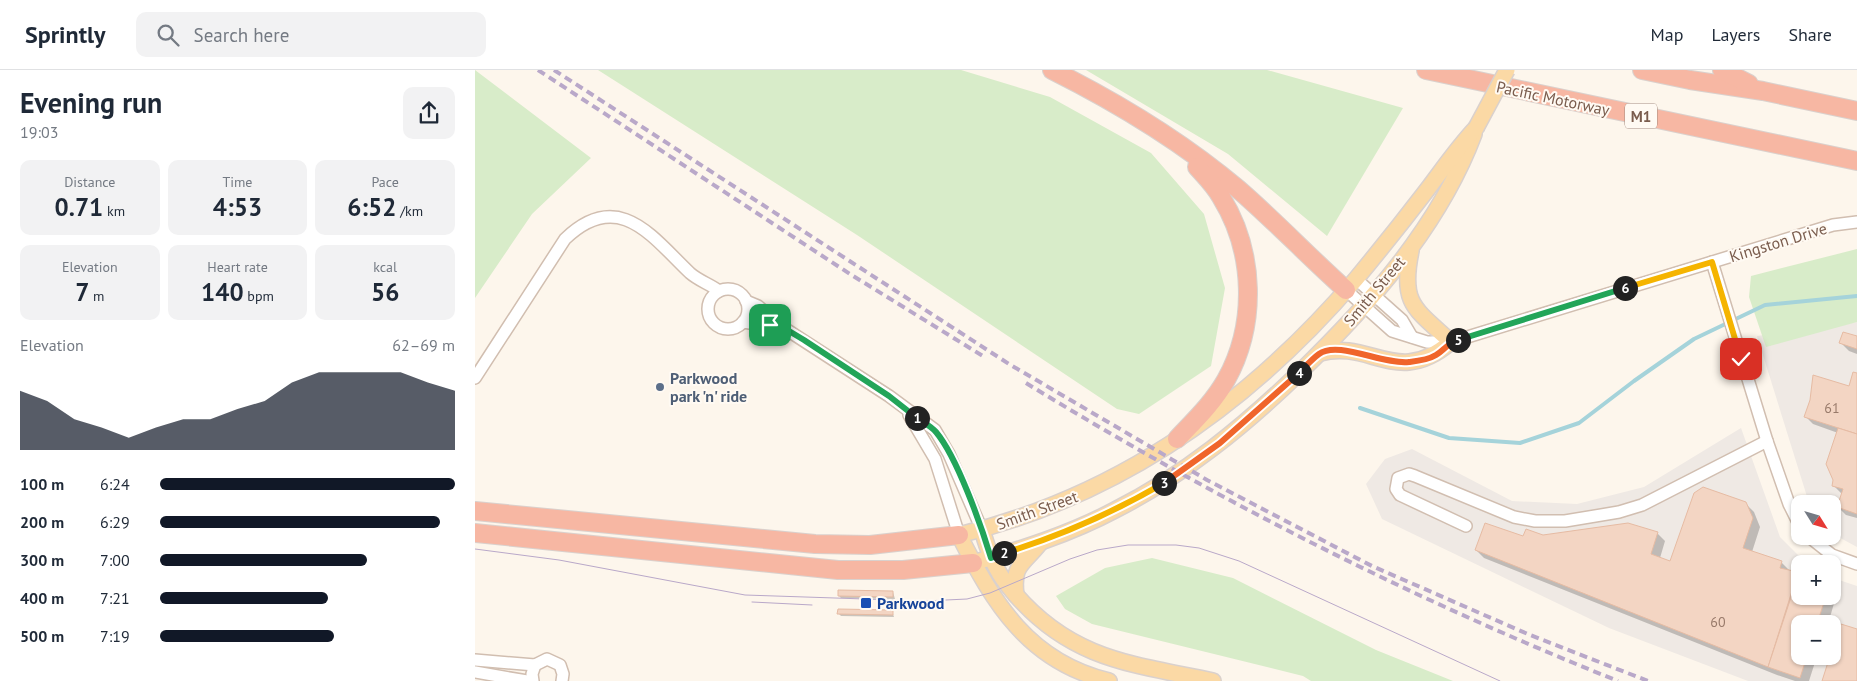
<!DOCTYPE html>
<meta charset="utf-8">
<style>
body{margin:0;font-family:"PT Sans",sans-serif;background:#f2f2f3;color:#1f2937;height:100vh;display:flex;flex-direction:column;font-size:19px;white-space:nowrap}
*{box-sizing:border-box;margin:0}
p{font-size:16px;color:#747a83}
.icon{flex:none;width:28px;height:28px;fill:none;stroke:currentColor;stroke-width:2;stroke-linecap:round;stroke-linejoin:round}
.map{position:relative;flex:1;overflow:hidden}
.side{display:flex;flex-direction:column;background:#fff;width:475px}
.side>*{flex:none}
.needle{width:32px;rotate:127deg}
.buttons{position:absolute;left:1316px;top:425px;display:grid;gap:10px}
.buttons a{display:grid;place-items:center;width:50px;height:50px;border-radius:10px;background:#fff;box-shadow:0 1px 4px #0004;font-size:25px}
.pin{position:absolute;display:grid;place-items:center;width:42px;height:42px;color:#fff;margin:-21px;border-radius:10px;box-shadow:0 2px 8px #0006}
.km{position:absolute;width:25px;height:25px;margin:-12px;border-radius:50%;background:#222;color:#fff;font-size:14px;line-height:25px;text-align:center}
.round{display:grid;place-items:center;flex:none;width:52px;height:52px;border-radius:10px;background:#f2f2f3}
.overview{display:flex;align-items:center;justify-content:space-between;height:85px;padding:0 20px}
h1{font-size:28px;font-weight:600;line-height:38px}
.figures{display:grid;grid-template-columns:repeat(3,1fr);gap:8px;height:85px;padding:5px 20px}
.figures div{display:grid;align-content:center;border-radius:10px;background:#f2f2f3;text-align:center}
.figures b{font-size:25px;font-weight:600}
.figures small{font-size:14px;font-weight:400}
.figures p{font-size:14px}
.chart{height:140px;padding:10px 20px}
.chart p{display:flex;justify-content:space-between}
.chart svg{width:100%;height:90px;margin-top:5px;fill:#111827;opacity:.7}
ul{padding:0 20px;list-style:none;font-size:16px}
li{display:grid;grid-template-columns:80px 60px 1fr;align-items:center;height:38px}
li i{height:12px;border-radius:6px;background:#111827}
header{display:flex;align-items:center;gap:30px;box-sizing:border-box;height:70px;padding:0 25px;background:#fff;border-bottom:1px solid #e0e1e3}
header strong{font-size:24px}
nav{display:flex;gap:28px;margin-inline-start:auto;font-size:18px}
.search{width:350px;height:45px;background:#f2f2f3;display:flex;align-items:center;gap:12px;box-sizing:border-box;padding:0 18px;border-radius:10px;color:#747a83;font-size:19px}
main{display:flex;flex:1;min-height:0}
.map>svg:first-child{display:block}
.industrial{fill:#efe9e4;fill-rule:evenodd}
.green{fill:#d8ecc9}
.shadow{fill:#0003}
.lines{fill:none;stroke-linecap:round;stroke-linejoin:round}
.stream{stroke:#a5d3da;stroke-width:4}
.building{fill:#f3d5c3;stroke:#e6bba3}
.minor-casing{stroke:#d1beb0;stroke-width:14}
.major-casing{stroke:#dad1cd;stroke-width:18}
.highway-casing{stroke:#dad1cd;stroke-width:20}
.minor{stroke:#fff;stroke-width:11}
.major{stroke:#fbd9a5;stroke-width:15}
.highway{stroke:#f7b7a3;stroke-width:18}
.tram{stroke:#b9a8c9;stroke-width:1}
.rail{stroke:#b9a8c9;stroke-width:4;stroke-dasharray:8 5;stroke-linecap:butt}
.major-bridge-casing{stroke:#dad1cd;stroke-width:18;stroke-linecap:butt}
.major-bridge{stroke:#fbd9a5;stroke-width:15}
.split-1-casing{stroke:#fff;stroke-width:10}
.split-2-casing{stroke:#fff;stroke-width:10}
.split-3-casing{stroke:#fff;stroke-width:10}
.split-4-casing{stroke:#fff;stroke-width:10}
.split-5-casing{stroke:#fff;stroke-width:10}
.split-6-casing{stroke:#fff;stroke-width:10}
.split-7-casing{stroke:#fff;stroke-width:10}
.split-1{stroke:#22a559;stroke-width:6}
.split-2{stroke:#22a559;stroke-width:6}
.split-3{stroke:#f5b400;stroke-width:6}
.split-4{stroke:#f0652b;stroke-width:6}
.split-5{stroke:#f0652b;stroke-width:6}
.split-6{stroke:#22a559;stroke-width:6}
.split-7{stroke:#f5b400;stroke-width:6}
.service-dot{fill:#5c6f8a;stroke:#fffaf3;stroke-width:2}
.transit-dot{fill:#1a4fb4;stroke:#fffaf3;stroke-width:2}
.labels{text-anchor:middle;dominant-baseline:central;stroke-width:4;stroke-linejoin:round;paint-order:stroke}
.number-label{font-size:14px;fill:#987a6a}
.shield{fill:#fffaf3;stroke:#a28b7f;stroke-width:1}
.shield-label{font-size:15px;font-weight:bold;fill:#7a5c4d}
.street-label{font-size:16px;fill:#7a5c4d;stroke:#fffaf3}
.service-label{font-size:16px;font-weight:bold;fill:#4e5e75;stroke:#fffaf3;text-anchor:start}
.transit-label{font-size:16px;font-weight:bold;fill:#164399;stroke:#fffaf3;text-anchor:start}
</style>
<header>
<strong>Sprintly</strong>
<div class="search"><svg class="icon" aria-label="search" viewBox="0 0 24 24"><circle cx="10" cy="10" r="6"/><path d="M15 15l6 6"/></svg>Search here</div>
<nav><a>Map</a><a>Layers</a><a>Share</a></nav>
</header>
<main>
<section class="side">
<div class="overview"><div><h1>Evening run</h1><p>19:03</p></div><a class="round"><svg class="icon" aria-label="share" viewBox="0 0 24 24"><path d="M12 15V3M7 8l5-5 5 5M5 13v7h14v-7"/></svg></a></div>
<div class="figures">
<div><p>Distance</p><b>0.71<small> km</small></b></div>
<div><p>Time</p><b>4:53</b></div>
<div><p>Pace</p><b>6:52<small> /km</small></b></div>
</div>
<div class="figures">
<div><p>Elevation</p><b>7<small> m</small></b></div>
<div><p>Heart rate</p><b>140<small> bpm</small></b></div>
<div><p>kcal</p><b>56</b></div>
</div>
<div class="chart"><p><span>Elevation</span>62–69 m</p>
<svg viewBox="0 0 160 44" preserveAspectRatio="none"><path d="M0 44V15L10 20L20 29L30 33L40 38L50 33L60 29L70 29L80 24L90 20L100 11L110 6L120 6L130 6L140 6L150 11L160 15V44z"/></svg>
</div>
<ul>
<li><b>100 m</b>6:24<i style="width:100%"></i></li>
<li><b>200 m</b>6:29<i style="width:95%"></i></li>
<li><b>300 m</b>7:00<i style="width:70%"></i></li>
<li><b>400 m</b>7:21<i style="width:57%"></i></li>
<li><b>500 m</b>7:19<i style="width:59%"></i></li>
</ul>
</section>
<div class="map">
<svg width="1382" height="611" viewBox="0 0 1382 611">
<rect width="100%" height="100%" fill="#fdf6ec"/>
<g class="industrial">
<polygon points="1382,252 1382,477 1358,464 1358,434 1334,433 1282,266"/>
<path d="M 1266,358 L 1305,467 L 1332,494 L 1325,494 L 1325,526 L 1358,526 L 1358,508 L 1382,516 L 1382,611 L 1273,611 L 1134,558 L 907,449 L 891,414 L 910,389 L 937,379 L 1037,431 L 1102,434 L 1169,417 ZM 1325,554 L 1358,554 L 1358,586 L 1325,586 Z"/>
</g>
<g class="green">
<polygon points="0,0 116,88 57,144 0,228"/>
<polygon points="123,0 486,0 575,27 676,83 729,144 750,218 736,296 664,344 642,339 382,165"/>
<polygon points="611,0 792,0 928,38 852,166 753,84"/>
<polygon points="1382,179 1382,252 1291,277 1274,227 1276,206"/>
<polygon points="677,488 758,508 901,580 978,611 836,611 828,606 617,554 590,539 581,526 630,498"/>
</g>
<g class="shadow">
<polygon points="1382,268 1382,284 1374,281 1366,273"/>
<polygon points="1382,305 1382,448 1371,445 1363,437 1367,424 1358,415 1363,363 1338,354 1330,346 1374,317"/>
<polygon points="1270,433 1279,442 1285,457 1277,482 1306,492 1314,500 1322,503 1325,506 1325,526 1356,526 1360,530 1353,554 1325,554 1325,586 1342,586 1334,611 1320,611 1302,605 1009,488 1001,480 1049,468 1182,463 1190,471 1185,488 1196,492"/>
<polygon points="418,522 420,529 366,528 364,526"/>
<polygon points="417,541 419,547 366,546 364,544"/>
</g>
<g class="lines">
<polyline class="stream" points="885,338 974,368 1045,373 1104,353 1159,311 1219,269 1290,235 1382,226"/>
</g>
<g class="building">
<polygon points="1368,262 1382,266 1382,279 1364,273"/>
<polygon points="1378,302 1382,303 1382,364 1329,347 1335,330 1338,305 1374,316"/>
<polygon points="1363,358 1382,364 1382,444 1362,437 1368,419 1357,416 1358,410 1351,394"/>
<polygon points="1228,417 1271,432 1278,448 1268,478 1307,491 1305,498 1323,502 1293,597 1000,480 1010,453 1048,466 1051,459 1068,465 1153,453 1183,462 1176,484 1195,491 1219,423"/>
<polygon points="1323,506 1325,507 1325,526 1351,526 1342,554 1325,554 1325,586 1332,586 1325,608 1293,597"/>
<polygon points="363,520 418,521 418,527 363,526"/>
<polygon points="363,539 418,540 418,545 362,544"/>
<polygon points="1366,554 1382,559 1382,611 1347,611 1355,586 1358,586"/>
</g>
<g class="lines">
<g class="minor-casing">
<g id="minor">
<polyline points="1237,192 1292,371 1314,434 1325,456"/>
<polyline points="881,209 927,250 937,267"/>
<circle cx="253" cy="239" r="20"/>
<polyline points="871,220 917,261 952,272 976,272 1358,155 1382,152"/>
<polyline points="271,231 283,236 309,258 414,326 460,360 474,384 507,460"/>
<polyline points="268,252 309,258"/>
<path d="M 0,308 L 90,169 C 144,117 178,168 215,203 C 224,211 235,214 244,221"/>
<polyline points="434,345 460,389 484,465"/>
<polyline points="991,456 925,425 921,419 923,408 934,404 940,406 1039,447 1060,451 1090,451 1144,442 1167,435 1292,371"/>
<polyline points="1333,466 1357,485 1382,494"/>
<polyline points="0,590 60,595"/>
<polyline points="0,602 52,611"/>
<polyline points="58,611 57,604 60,595 72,589 85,595 88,604 87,611"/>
</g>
</g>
<g class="major-casing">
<g id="major">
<path d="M 845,283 C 896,269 922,318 976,272 C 940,239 925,234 936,181"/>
<path d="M 507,460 C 511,473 515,487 522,499 C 527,509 533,516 540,524 C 597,590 657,594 738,611"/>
<path d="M 498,493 C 547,479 595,464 640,440 C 709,405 768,357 824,303 C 894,235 964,157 999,64"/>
<path d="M 541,525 C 537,494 548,495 565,473"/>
<path d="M 634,611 C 554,592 519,534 484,465 C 645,426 774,334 881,209 C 905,180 929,150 952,120 C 968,99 983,77 1001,58"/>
</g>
</g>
<g class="highway-casing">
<g id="highway">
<path d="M 577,0 C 643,33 706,71 763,119 C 800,151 834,187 871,220"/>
<polyline points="951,0 1382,91"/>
<polyline points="1167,0 1215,10 1288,21 1382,41"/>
<polyline points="1247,0 1274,14"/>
<path d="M 702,369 C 719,351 738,333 751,310 C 782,254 780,182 746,127 C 740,116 731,107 722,97"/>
<polyline points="0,441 340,474 395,475 484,465"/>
<polyline points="0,463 363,500 428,500 498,493"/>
</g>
</g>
<use href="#minor" class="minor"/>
<use href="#major" class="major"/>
<use href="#highway" class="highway"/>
<g class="tram">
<polyline points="0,479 84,490 270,525 450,531 492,529 515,523 595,489 622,480 653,475 701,475 724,478 764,491 1025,611"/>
<polyline points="277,532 337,535"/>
</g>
<g class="rail">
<polyline points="63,0 375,204 511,288"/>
<polyline points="79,0 534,294 732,410 897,496 1055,565 1173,611"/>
<path d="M 551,313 C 740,429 937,529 1143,611"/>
</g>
<g class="major-bridge-casing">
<polyline id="major-bridge" points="1001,58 1032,0"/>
</g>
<use href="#major-bridge" class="major-bridge"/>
</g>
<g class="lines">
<g class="split-1-casing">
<polyline id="split-1" points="295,255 309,258 329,270 414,326 442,348"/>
</g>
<g class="split-2-casing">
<path id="split-2" d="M 442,348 C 448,352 456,356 461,362 C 482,387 506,455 516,488 L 529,483"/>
</g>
<g class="split-3-casing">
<path id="split-3" d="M 529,483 C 586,466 637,443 689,413"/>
</g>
<g class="split-4-casing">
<polyline id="split-4" points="689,413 745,373 824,303"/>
</g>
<g class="split-5-casing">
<path id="split-5" d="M 824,303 C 830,297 837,289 844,284 C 863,270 908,295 934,292 C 943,291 953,290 961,285 C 969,280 973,273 983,270"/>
</g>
<g class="split-6-casing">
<polyline id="split-6" points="983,270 1150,218"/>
</g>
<g class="split-7-casing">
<polyline id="split-7" points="1150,218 1237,192 1266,289"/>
</g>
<use href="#split-1" class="split-1"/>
<use href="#split-2" class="split-2"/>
<use href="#split-3" class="split-3"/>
<use href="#split-4" class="split-4"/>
<use href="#split-5" class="split-5"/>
<use href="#split-6" class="split-6"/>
<use href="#split-7" class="split-7"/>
</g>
<circle class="service-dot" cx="185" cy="317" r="5"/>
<rect class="transit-dot" x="385" y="527" width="12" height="12" rx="2.5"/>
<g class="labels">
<g class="number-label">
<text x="1357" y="338">61</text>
<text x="1243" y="552">60</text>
</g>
<rect class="shield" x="1150" y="33.5" width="32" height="25" rx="4"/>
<g class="shield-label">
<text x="1166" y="46">M1</text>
</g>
<g class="street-label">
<text transform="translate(1078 28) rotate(12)">Pacific Motorway</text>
<text transform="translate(1303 172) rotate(-17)">Kingston Drive</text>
<text transform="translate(899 221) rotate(-50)">Smith Street</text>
<text transform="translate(562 440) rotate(-20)">Smith Street</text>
</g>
<g class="service-label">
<text x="195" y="308">Parkwood<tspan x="195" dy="18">park 'n' ride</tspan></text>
</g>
<g class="transit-label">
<text x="402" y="533">Parkwood</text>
</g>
</g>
</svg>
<div class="buttons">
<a><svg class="needle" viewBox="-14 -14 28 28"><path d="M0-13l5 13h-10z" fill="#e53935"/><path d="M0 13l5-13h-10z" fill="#747a83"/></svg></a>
<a>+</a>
<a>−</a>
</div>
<div class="pin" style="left:295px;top:255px;background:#1e9e55"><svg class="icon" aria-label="arrive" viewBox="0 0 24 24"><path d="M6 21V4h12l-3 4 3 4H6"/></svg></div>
<div class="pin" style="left:1266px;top:289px;background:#d93025"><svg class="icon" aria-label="check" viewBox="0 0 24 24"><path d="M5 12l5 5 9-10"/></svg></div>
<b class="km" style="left:442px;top:348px">1</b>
<b class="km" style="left:529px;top:483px">2</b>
<b class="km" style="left:689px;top:413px">3</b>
<b class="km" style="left:824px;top:303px">4</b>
<b class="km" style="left:983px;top:270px">5</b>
<b class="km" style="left:1150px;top:218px">6</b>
</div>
</main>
